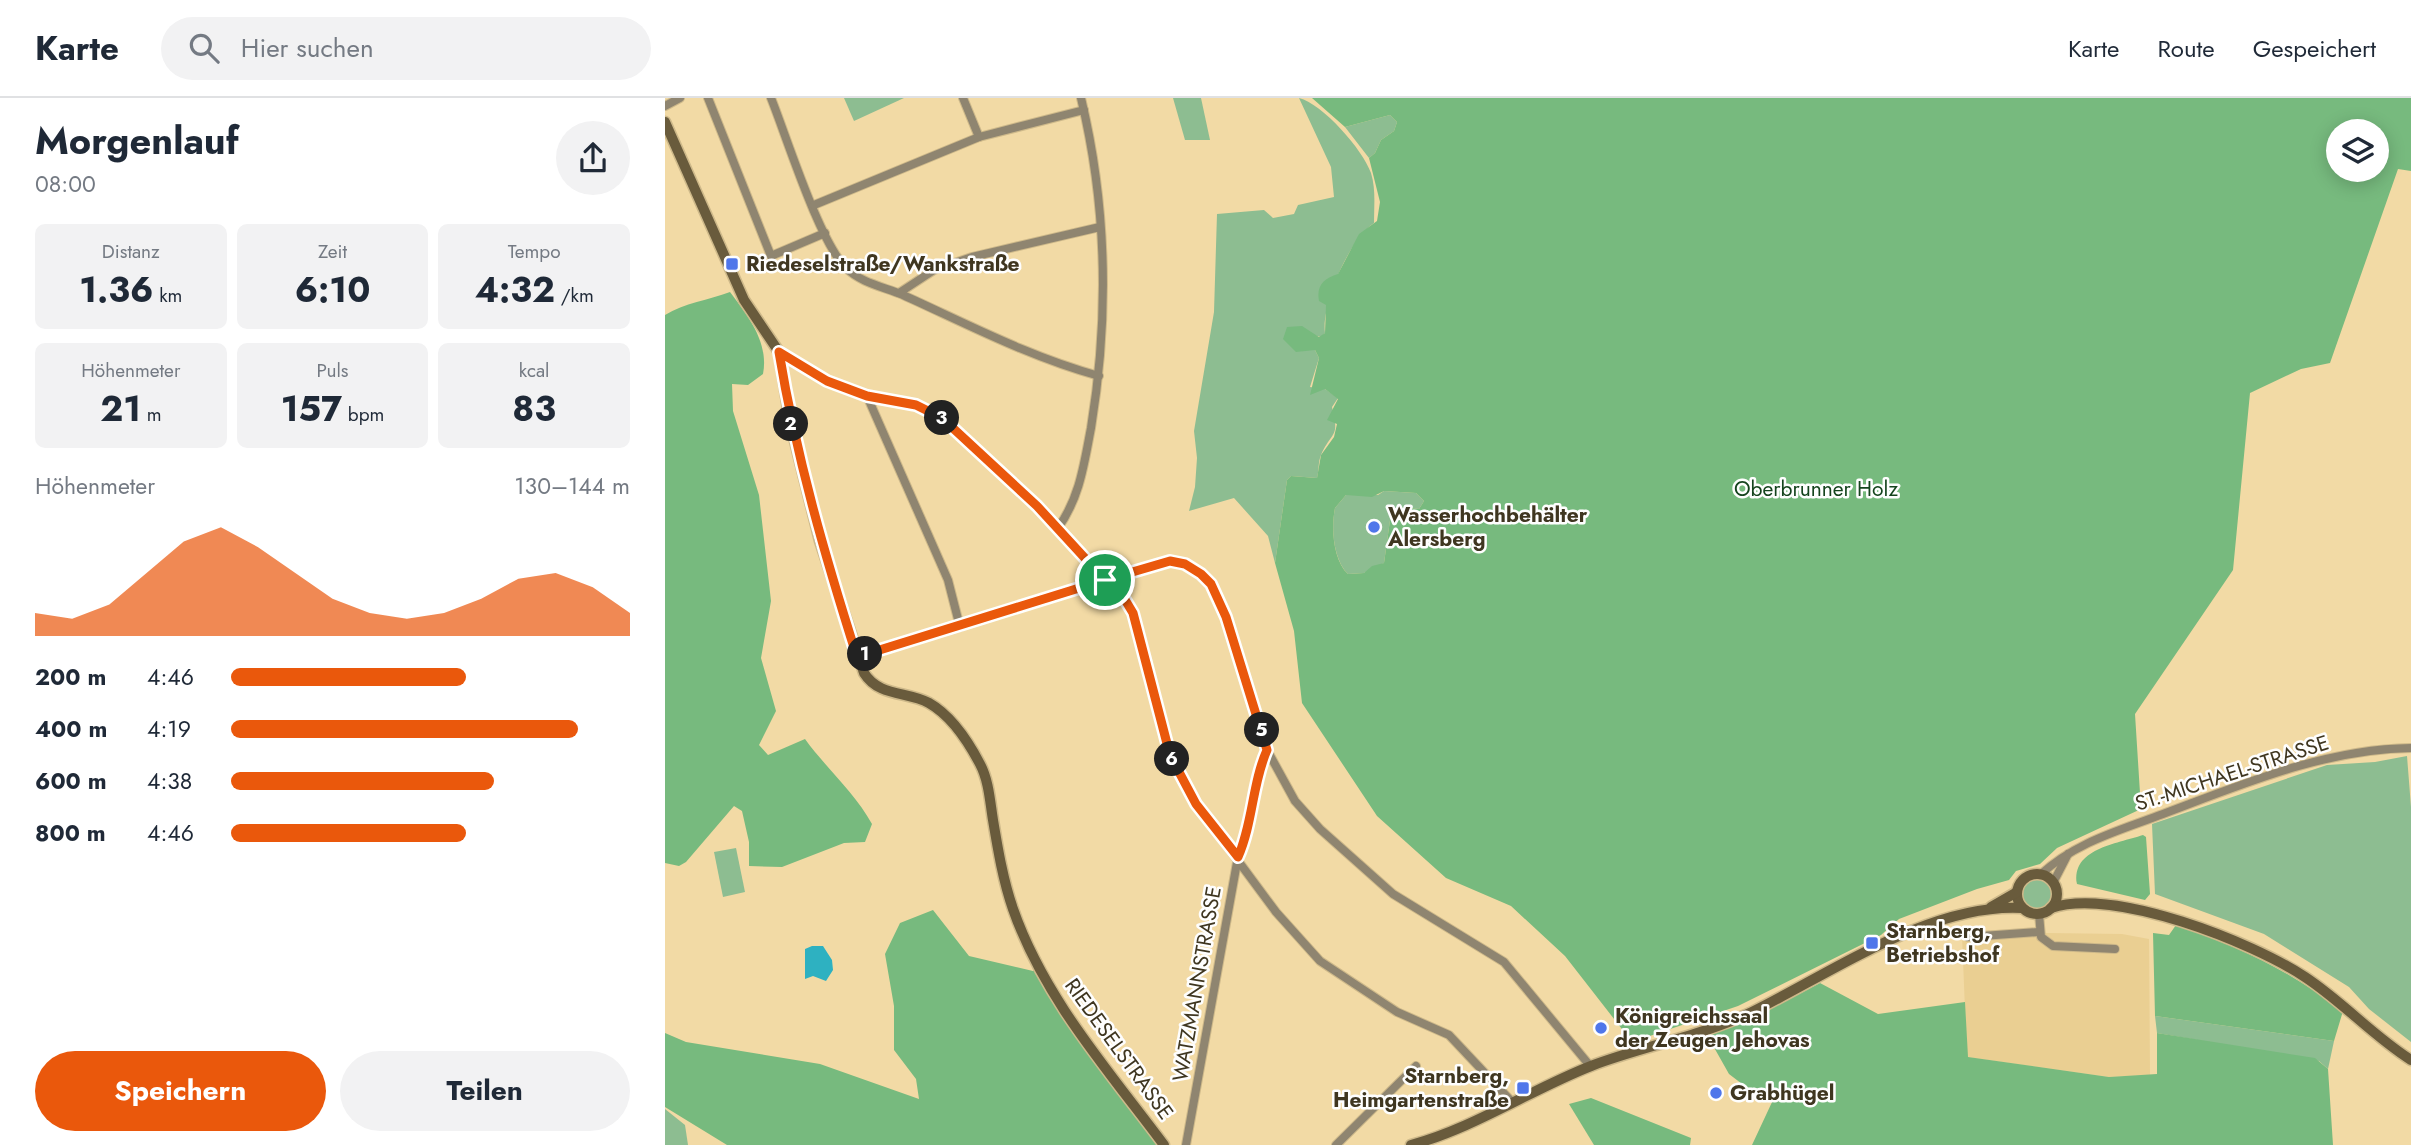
<!DOCTYPE html>
<html lang="de">
<meta charset="utf-8">
<style>
body{margin:0;font-family:Jost,sans-serif;background:#f2f2f3;color:#1f2937;height:100vh;display:flex;flex-direction:column;font-size:26px;white-space:nowrap}
*{box-sizing:border-box;margin:0}
p{font-size:23px;color:#747a83}
.icon{flex:none;width:38px;height:38px;fill:none;stroke:currentColor;stroke-width:2;stroke-linecap:round;stroke-linejoin:round}
.map{position:relative;flex:1;overflow:hidden}
.details{display:flex;flex-direction:column;background:#fff;width:665px}
.details>*{flex:none}
.tools{position:absolute;left:1661px;top:21px;display:grid;gap:14px}
.tools a{display:grid;place-items:center;width:63px;height:63px;border-radius:50%;background:#fff;box-shadow:0 4px 18px #0003;font-size:35px}
.pin{position:absolute;display:grid;place-items:center;width:60px;height:60px;color:#fff;margin:-30px;border:4px solid #fff;border-radius:50%;box-shadow:0 2px 7px #0007}
.km{position:absolute;width:35px;height:35px;margin:-18px;border-radius:50%;background:#222;color:#fff;font-size:19px;line-height:35px;text-align:center}
.round{display:grid;place-items:center;flex:none;width:74px;height:74px;border-radius:37px;background:#f2f2f3}
.headline{display:flex;align-items:center;justify-content:space-between;height:119px;padding:0 35px}
h1{font-size:38px;font-weight:700;line-height:52px}
.figures{display:grid;grid-template-columns:repeat(3,1fr);gap:10px;height:119px;padding:7px 35px}
.figures div{display:grid;align-content:center;border-radius:10px;background:#f2f2f3;text-align:center}
.figures b{font-size:35px;font-weight:700}
.figures small{font-size:19px;font-weight:400}
.figures p{font-size:19px}
.chart{height:196px;padding:14px 35px}
.chart p{display:flex;justify-content:space-between}
.chart svg{width:100%;height:126px;margin-top:7px;fill:#ea580c;opacity:.7}
.cta{display:flex;gap:14px;margin-top:auto;padding:14px 35px}
.cta a{flex:1;height:80px;border-radius:42px;background:#ea580c;color:#fff;font-size:28px;font-weight:700;line-height:80px;text-align:center}
.cta a+a{background:#f2f2f3;color:#1f2937}
ul{padding:0 35px;list-style:none;font-size:23px}
li{display:grid;grid-template-columns:112px 84px 1fr;align-items:center;height:52px}
li i{height:18px;border-radius:9px;background:#ea580c}
header{display:flex;align-items:center;gap:42px;box-sizing:border-box;height:98px;padding:0 35px;background:#fff;border-bottom:2px solid #e0e1e3}
header strong{font-size:33px}
nav{display:flex;gap:38px;margin-inline-start:auto;font-size:24px}
.search{width:490px;height:63px;background:#f2f2f3;display:flex;align-items:center;gap:18px;box-sizing:border-box;padding:0 24px;border-radius:38px;color:#747a83;font-size:26px}
main{display:flex;flex:1;min-height:0}
.map>svg:first-child{display:block}
.built{fill:#eacf92}
.green{fill:#8dbd91}
.forest{fill:#77ba7e;fill-rule:evenodd}
.water{fill:#2eb1c1}
.lines{fill:none;stroke-linecap:round;stroke-linejoin:round}
.street-casing{stroke:#ceb98a;stroke-width:10}
.secondary-casing{stroke:#ceb98a;stroke-width:13}
.street{stroke:#8f8570;stroke-width:8}
.secondary{stroke:#695b3c;stroke-width:10}
.route-casing{stroke:#fff;stroke-width:14}
.route{stroke:#ea580c;stroke-width:9}
.poi-dot{fill:#4f76ea;stroke:#fefefe;stroke-width:2.5}
.labels{text-anchor:middle;dominant-baseline:central;stroke-width:5;stroke-linejoin:round;paint-order:stroke}
.poi-label{font-size:21px;font-weight:bold;fill:#3f3620;stroke:#fefefe;text-anchor:start}
.park-label{font-size:21px;fill:#14441d;stroke:#fefefe}
.street-label{font-size:21px;fill:#3f3620;stroke:#fefefe}
</style>
<header>
<strong>Karte</strong>
<div class="search"><svg class="icon" aria-label="search" viewBox="0 0 24 24"><circle cx="10" cy="10" r="6"/><path d="M15 15l6 6"/></svg>Hier suchen</div>
<nav><a>Karte</a><a>Route</a><a>Gespeichert</a></nav>
</header>
<main>
<section class="details">
<div class="headline"><div><h1>Morgenlauf</h1><p>08:00</p></div><a class="round"><svg class="icon" aria-label="share" viewBox="0 0 24 24"><path d="M12 15V3M7 8l5-5 5 5M5 13v7h14v-7"/></svg></a></div>
<div class="figures">
<div><p>Distanz</p><b>1.36<small> km</small></b></div>
<div><p>Zeit</p><b>6:10</b></div>
<div><p>Tempo</p><b>4:32<small> /km</small></b></div>
</div>
<div class="figures">
<div><p>Höhenmeter</p><b>21<small> m</small></b></div>
<div><p>Puls</p><b>157<small> bpm</small></b></div>
<div><p>kcal</p><b>83</b></div>
</div>
<div class="chart"><p><span>Höhenmeter</span>130–144 m</p>
<svg viewBox="0 0 160 44" preserveAspectRatio="none"><path d="M0 44V36L10 38L20 33L30 22L40 11L50 6L60 13L70 22L80 31L90 36L100 38L110 36L120 31L130 24L140 22L150 27L160 36V44z"/></svg>
</div>
<ul>
<li><b>200 m</b>4:46<i style="width:59%"></i></li>
<li><b>400 m</b>4:19<i style="width:87%"></i></li>
<li><b>600 m</b>4:38<i style="width:66%"></i></li>
<li><b>800 m</b>4:46<i style="width:59%"></i></li>
</ul>
<div class="cta"><a>Speichern</a><a>Teilen</a></div>
</section>
<div class="map">
<svg width="1746" height="1047" viewBox="0 0 1746 1047">
<rect width="100%" height="100%" fill="#f2daa5"/>
<polygon class="built" points="1362,831 1382,835 1457,836 1484,841 1485,977 1444,979 1302,959 1297,838"/>
<g class="green">
<polygon points="179,0 239,0 189,23"/>
<polygon points="508,0 536,0 545,42 520,42"/>
<path d="M 634,0 C 658,6 698,52 706,75 C 711,91 709,109 709,125 C 685,140 656,206 660,235 L 656,239 L 648,237 L 644,251 L 650,252 L 654,260 L 645,289 L 660,291 L 673,300 L 667,309 C 675,341 667,332 656,357 C 653,364 654,373 652,380 L 626,378 L 622,382 L 610,465 L 603,438 L 569,400 L 524,413 L 530,389 L 532,360 L 529,333 L 549,214 L 552,116 L 599,112 L 608,120 L 629,116 L 633,107 L 669,99 L 666,69 Z"/>
<polygon points="725,17 732,24 729,33 716,42 710,55 704,60 680,29"/>
<path d="M 719,393 L 751,395 L 759,403 L 754,411 L 737,409 L 726,415 L 719,465 L 699,475 L 683,476 C 668,461 666,430 670,410 L 681,397 L 713,397 Z"/>
<polygon points="1742,658 1746,709 1746,944 1704,911 1684,889 1599,836 1490,796 1487,726 1662,667 1710,664"/>
<polygon points="71,750 80,794 58,799 49,754"/>
<circle cx="1372" cy="797" r="15"/>
<polygon points="1490,918 1669,943 1663,971 1654,963 1492,935"/>
<polygon points="0,1011 20,1027 23,1047 0,1047"/>
</g>
<g class="forest">
<path d="M 647,0 L 1746,0 L 1746,73 L 1733,71 L 1665,265 L 1636,271 L 1585,295 L 1568,472 L 1470,616 L 1476,711 L 1392,750 L 1375,766 L 1351,773 L 1344,782 L 1312,791 L 1234,821 L 1216,837 L 1073,908 L 967,944 L 900,858 L 846,808 L 781,780 L 712,718 L 637,605 L 629,533 L 610,465 L 622,382 L 626,378 L 652,380 L 656,357 L 669,339 L 672,326 L 662,322 L 673,301 L 660,291 L 645,297 L 654,260 L 650,252 L 631,254 L 618,241 L 622,229 L 637,228 L 654,239 L 660,235 L 661,207 L 654,203 C 651,188 659,180 673,176 L 694,136 L 712,123 L 715,104 L 704,60 L 710,55 L 716,42 L 729,33 L 732,24 L 725,17 L 680,29 ZM 1673,33 L 1712,33 L 1712,72 L 1673,72 ZM 719,393 L 751,395 L 759,403 L 754,411 L 738,409 L 726,415 L 719,465 L 707,468 L 699,475 L 683,476 C 668,462 666,430 670,410 L 681,397 L 707,399 Z"/>
<path d="M 65,194 C 84,219 104,245 98,276 L 83,287 L 67,286 L 68,313 L 94,397 L 106,503 L 96,560 L 111,613 L 94,647 L 103,657 L 140,641 C 161,670 190,695 207,726 L 200,744 L 179,745 L 117,769 L 84,768 L 84,744 L 77,713 L 69,708 L 21,764 L 14,768 L 0,765 L 0,217 C 19,205 44,202 65,194 Z"/>
<path d="M 1478,737 L 1481,739 L 1485,796 L 1480,802 L 1412,786 C 1406,751 1451,746 1478,737 Z"/>
<polygon points="268,812 304,858 368,873 376,871 499,1047 62,1047 0,1009 0,935 21,944 155,966 254,1001 251,981 229,952 229,908 220,856 235,825"/>
<path d="M 1511,827 C 1575,849 1623,872 1678,913 L 1669,943 L 1490,918 L 1488,835 L 1504,837 Z"/>
<polygon points="1155,885 1213,916 1300,904 1303,959 1444,979 1492,976 1492,935 1650,960 1663,971 1668,1047 1087,1047 1108,1002 1081,989 1064,976 1042,937 1088,920"/>
<polygon points="926,1000 1026,1040 1025,1047 929,1047 904,1006"/>
</g>
<polygon class="water" points="147,848 158,848 167,862 168,872 161,883 148,878 140,881 140,851"/>
<g class="lines">
<g class="street-casing">
<g id="street">
<polyline points="43,0 106,158 160,135"/>
<path d="M 106,0 C 122,40 154,143 181,170 C 196,185 219,189 238,197 C 304,227 365,259 434,278"/>
<polyline points="298,0 314,39"/>
<polyline points="0,8 15,0"/>
<polyline points="149,107 314,39 419,12"/>
<polyline points="234,195 269,172 307,159 435,129"/>
<polyline points="114,254 162,283 202,298 251,307 277,320 372,408 459,500 468,515 505,657 531,706 611,814 655,863 732,914 784,937 848,1005"/>
<polyline points="202,298 283,482 295,529"/>
<path d="M 393,430 C 415,399 419,366 426,330 C 444,220 442,108 416,0"/>
<polyline points="192,559 505,463 520,465 546,486 561,519 602,652 630,703 655,731 728,796 839,864 926,969"/>
<path d="M 1375,777 C 1411,744 1453,733 1498,716 C 1578,686 1660,651 1746,650"/>
<polyline points="1388,785 1403,756"/>
<polyline points="1374,816 1376,839 1388,848 1450,851"/>
<polyline points="1303,839 1374,834"/>
<path d="M 521,1047 L 573,759 C 588,725 587,686 602,652"/>
<polyline points="671,1047 751,968"/>
</g>
</g>
<g class="secondary-casing">
<g id="secondary">
<path d="M 0,24 L 79,202 L 114,254 L 125,323 L 155,443 L 199,575 C 214,599 242,593 264,605 C 287,618 303,643 315,666 C 324,683 325,704 328,722 C 333,752 338,782 348,811 C 379,900 443,972 499,1047"/>
<circle cx="1372" cy="796" r="20"/>
<polyline points="1326,809 1352,794"/>
<path d="M 1386,810 C 1449,789 1587,844 1640,879 C 1678,904 1708,938 1746,962"/>
<path d="M 746,1047 C 809,1030 865,992 926,968 C 978,948 1037,938 1087,914 C 1166,875 1266,805 1357,810"/>
</g>
</g>
<use href="#street" class="street"/>
<use href="#secondary" class="secondary"/>
</g>
<g class="lines">
<g class="route-casing">
<path id="route" d="M 440,482 L 192,559 C 160,458 131,358 114,254 L 162,283 L 202,298 L 251,307 L 277,320 L 372,408 L 440,482 L 505,463 L 520,466 L 536,476 L 546,486 L 561,519 L 602,652 C 587,686 588,725 573,759 L 531,706 L 505,657 L 468,515 L 459,500 L 440,482"/>
</g>
<use href="#route" class="route"/>
</g>
<g class="poi-dot">
<rect x="60" y="159" width="14" height="14" rx="3.5"/>
<circle cx="709" cy="429" r="7"/>
<rect x="1200" y="838" width="14" height="14" rx="3.5"/>
<circle cx="936" cy="930" r="7"/>
<rect x="851" y="983" width="14" height="14" rx="3.5"/>
<circle cx="1051" cy="995" r="7"/>
</g>
<g class="labels">
<g class="poi-label">
<text x="81" y="166">Riedeselstraße/Wankstraße</text>
<text x="723" y="417">Wasserhochbehälter<tspan x="723" dy="24">Alersberg</tspan></text>
<text x="1221" y="833">Starnberg,<tspan x="1221" dy="24">Betriebshof</tspan></text>
<text x="950" y="918">Königreichssaal<tspan x="950" dy="24">der Zeugen Jehovas</tspan></text>
<text x="844" y="978" text-anchor="end">Starnberg,<tspan x="844" dy="24">Heimgartenstraße</tspan></text>
<text x="1065" y="995">Grabhügel</text>
</g>
<g class="park-label">
<text x="1151" y="391">Oberbrunner Holz</text>
</g>
<g class="street-label">
<text transform="translate(1567 675) rotate(-18)">ST.-MICHAEL-STRASSE</text>
<text transform="translate(532 886) rotate(-80)">WATZMANNSTRASSE</text>
<text transform="translate(454 951) rotate(54)">RIEDESELSTRASSE</text>
</g>
</g>
</svg>
<div class="tools">
<a><svg class="icon" aria-label="layers" viewBox="0 0 24 24"><path d="M12 4l9 5-9 5-9-5zM3 14l9 5 9-5"/></svg></a>
</div>
<div class="pin" style="left:440px;top:482px;background:#1e9e55"><svg class="icon" aria-label="arrive" viewBox="0 0 24 24"><path d="M6 21V4h12l-3 4 3 4H6"/></svg></div>
<b class="km" style="left:200px;top:556px">1</b>
<b class="km" style="left:126px;top:326px">2</b>
<b class="km" style="left:277px;top:320px">3</b>
<b class="km" style="left:597px;top:632px">5</b>
<b class="km" style="left:507px;top:661px">6</b>
</div>
</main>
